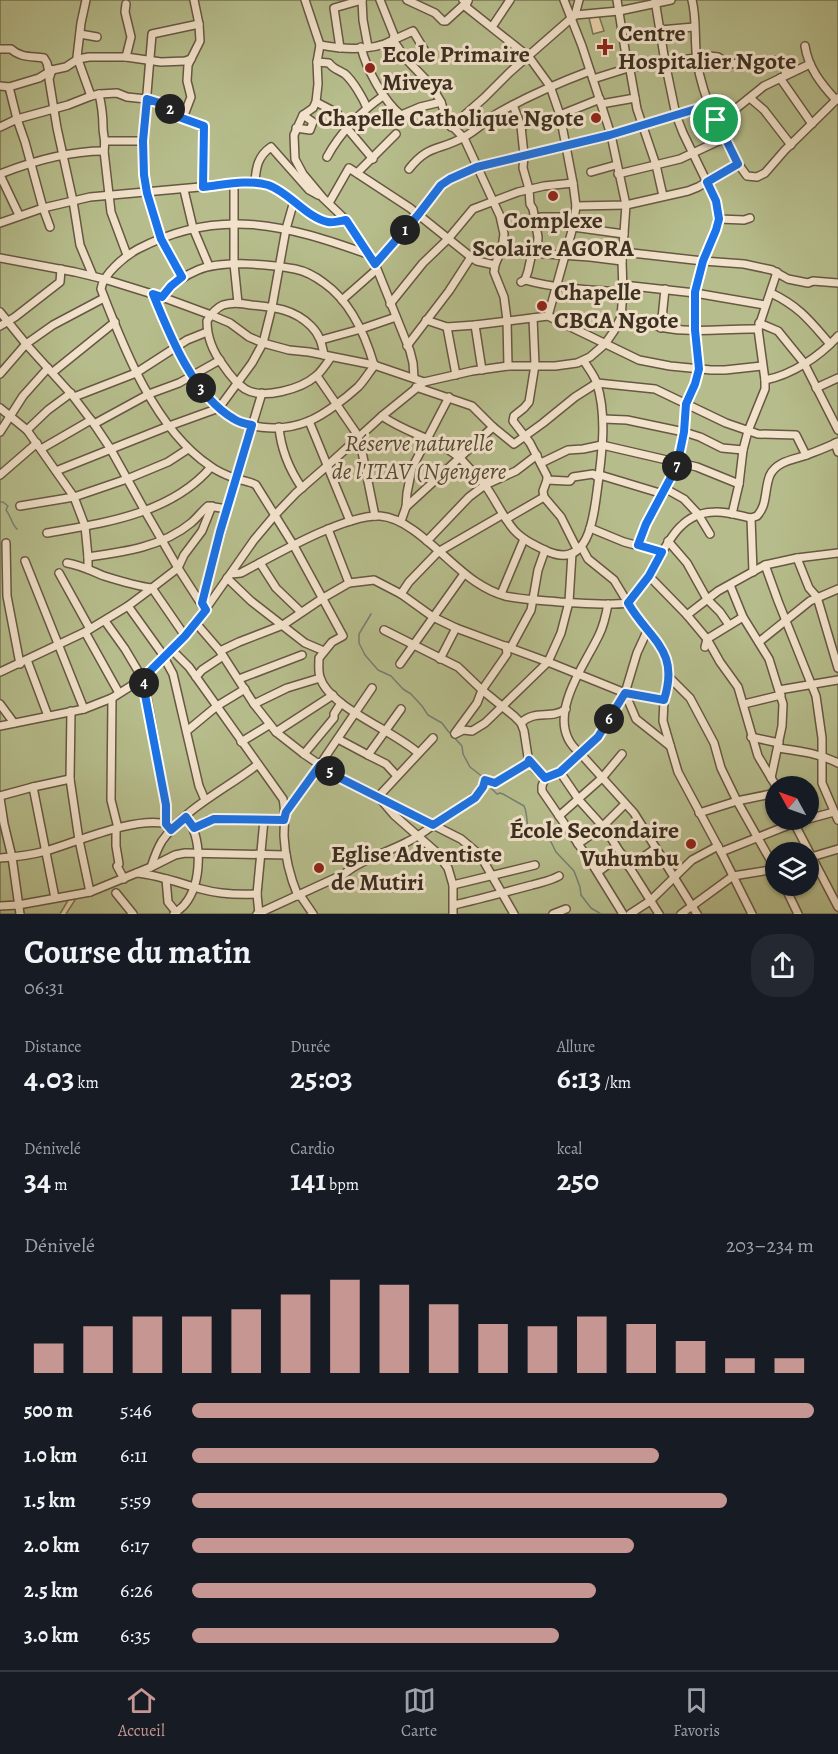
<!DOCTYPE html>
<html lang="fr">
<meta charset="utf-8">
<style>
body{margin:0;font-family:Alegreya,serif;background:#242831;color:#f1f3f6;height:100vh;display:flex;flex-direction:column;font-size:22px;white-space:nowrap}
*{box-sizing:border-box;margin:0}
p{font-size:20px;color:#9ea1a6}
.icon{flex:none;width:33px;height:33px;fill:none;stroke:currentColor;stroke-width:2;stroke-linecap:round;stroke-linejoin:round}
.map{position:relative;height:914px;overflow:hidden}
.sheet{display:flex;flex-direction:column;background:#171b24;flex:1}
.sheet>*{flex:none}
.needle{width:39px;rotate:310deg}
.buttons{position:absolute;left:765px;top:776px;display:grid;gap:12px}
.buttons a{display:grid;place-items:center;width:54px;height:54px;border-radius:50%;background:#171b24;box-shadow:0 2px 4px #0004;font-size:30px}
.pin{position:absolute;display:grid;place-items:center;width:51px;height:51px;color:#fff;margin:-26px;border:3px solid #fff;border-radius:50%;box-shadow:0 2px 6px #0007}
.km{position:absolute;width:30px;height:30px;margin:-15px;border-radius:50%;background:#222;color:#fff;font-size:16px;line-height:30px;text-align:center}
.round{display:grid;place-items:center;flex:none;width:63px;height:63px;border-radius:24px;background:#242831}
.overview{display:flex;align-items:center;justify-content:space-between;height:102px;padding:0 24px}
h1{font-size:33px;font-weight:600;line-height:45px}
.figures{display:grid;grid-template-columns:repeat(3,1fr);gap:9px;height:102px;padding:6px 24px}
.figures div{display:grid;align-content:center}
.figures b{font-size:30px;font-weight:600}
.figures small{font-size:16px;font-weight:400}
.figures p{font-size:16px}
.chart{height:168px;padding:12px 24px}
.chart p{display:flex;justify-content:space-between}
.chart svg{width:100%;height:108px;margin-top:6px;stroke:#c59692;stroke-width:6}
ul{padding:0 24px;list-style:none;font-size:20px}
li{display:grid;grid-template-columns:96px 72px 1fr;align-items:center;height:45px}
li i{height:15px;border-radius:8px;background:#c59692}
.dock{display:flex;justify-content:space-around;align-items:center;height:84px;border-top:2px solid #363941;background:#171b24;font-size:16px;color:#9ea1a6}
.dock a{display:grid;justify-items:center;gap:3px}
.dock .on{color:#c59692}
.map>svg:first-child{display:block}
.green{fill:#b6bc8b;stroke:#787656;stroke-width:1.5;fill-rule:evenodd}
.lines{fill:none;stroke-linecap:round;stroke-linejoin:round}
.stream{stroke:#738172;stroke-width:1.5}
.minor-casing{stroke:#675844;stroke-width:10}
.minor{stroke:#f2e2cb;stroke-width:7}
.route-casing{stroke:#fff;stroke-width:12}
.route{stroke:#1a73e8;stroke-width:8}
.poi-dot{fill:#8f2418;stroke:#f2e2cb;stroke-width:2}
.labels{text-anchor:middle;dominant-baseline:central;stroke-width:6;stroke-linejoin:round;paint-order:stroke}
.poi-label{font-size:24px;font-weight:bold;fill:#3b2f20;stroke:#f2e2cb;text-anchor:start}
.park-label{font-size:24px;font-style:italic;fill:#544b35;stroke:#f2e2cb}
</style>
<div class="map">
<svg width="838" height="914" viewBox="0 0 838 914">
<rect width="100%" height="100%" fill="#ebd3af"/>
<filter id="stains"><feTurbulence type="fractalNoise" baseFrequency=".00333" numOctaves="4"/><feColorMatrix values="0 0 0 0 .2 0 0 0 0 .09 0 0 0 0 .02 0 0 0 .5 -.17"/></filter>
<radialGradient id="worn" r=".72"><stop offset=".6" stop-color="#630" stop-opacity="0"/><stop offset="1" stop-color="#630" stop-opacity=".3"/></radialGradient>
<path class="green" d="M 0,0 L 838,0 L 838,914 L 66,914 L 75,900 L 74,896 L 70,897 L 60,914 L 0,914 ZM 599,16 L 604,31 L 593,34 L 589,18 ZM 776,786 L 808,786 L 808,819 L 776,819 ZM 776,852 L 808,852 L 808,885 L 776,885 Z"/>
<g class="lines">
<g class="stream">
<path d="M 0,502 L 3,502 L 8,506 L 6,510 C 11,516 11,523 17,529"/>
<polyline points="371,614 359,634 359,643 365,655 378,670 391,676 403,689 411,694 422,706 428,715 442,723 448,731 462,746 463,754 470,767 484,778"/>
<path d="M 488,785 L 497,794 L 500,793 L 503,794 L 524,806 C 529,816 525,829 531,838 L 550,840 L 556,852 L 574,871 L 580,887 L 581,895 L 591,908 L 601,914"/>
</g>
<g class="minor-casing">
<g id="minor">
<polyline points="86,0 81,23 77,57 91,96"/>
<polyline points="305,0 320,45 317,62 318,84 316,102 313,108 303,115 294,135 295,159 303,174 323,198 346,220 370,255 375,264 410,351 413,363 414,378"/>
<polyline points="362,0 363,20 368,47"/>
<polyline points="407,0 435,13 443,21 446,21 468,1"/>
<polyline points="463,0 467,3 466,7 529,57 550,86 560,115 573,183 576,206 573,227 548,316"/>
<polyline points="617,0 628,68 630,70 637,109 656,165 663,196"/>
<path d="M 692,0 C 697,19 694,41 697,61 C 702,96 725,148 747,176 L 757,177 L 765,173 L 785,150 L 838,98"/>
<polyline points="575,15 619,11 671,0"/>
<polyline points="492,27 510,0"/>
<polyline points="660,30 694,27"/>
<polyline points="80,34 97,37"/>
<path d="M 320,45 C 342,49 372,52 393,40 L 394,35 L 380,0"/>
<path d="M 805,46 C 808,67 821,84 836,100"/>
<path d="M 361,47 C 366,68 384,102 401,115 L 420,107 L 441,102"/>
<polyline points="340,48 334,8 362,0"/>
<path d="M 0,49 L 11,49 C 21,58 31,56 44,58 L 47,63 L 48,68 L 52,70 L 49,79 L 57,128 L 73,201 L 80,245 L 93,276"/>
<polyline points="428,56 413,31 393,40 406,59 431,85 441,102 447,121 464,138 500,216 504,234 502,248 495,265 494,272 504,297 507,320 508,366"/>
<polyline points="126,57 131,37 125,12 126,4"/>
<path d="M 317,62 L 329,63 C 333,69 339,70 345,74 C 353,81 363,98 367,108"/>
<polyline points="780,78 812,124"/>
<polyline points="593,79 628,68 709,56 718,57 729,64 782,60 786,75"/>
<polyline points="0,86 9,87 39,78 52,70 66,67 78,59 89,57 126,57 161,62 185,61 191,59"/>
<polyline points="9,87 17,119 25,142 43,208 50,227"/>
<path d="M 99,94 C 102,107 103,113 103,127 C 103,136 106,139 104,151 L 111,212 L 127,255"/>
<polyline points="750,98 764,110 791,145"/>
<polyline points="316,102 337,113 346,127 373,159"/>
<polyline points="601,104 635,98"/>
<polyline points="513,105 521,126 524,155 523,168 529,189 530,204 533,209 538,237 537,254"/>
<polyline points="183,118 191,97 187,81 188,65 200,41 199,24"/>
<polyline points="716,120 733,111 764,86 810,64"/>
<polyline points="521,126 560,115 600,99"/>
<polyline points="0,127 17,119 68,105 91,96 99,94 117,93 127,97 146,99 163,104 179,116 204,126 203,187"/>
<polyline points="451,127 484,98 510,72 575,15 579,0"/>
<polyline points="296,128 310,130 313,122 303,115"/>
<polyline points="106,141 143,141"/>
<path d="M 327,157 C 341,131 359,113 383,96"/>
<path d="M 409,169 C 428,144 440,151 464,137 C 476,131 486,120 498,113 C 528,96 558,83 590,71"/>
<polyline points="591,172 616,165"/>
<polyline points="357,173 396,134"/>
<path d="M 0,174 C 33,161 68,151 104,151"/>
<polyline points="618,174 680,159 725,138"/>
<polyline points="0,175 19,215"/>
<path d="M 255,182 C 256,167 258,156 271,147 L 309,190 L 318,195"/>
<polyline points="234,183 234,264 238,303"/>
<polyline points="184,190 193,228 209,266"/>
<polyline points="329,203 349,168 410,208 471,257 477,261 495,265"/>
<polyline points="576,206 626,205 688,191 698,187 738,164"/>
<polyline points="535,219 541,217 574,217"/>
<polyline points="719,219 744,220 750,218"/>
<path d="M 0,223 L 43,208 L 90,197 L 255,182 C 263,184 271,186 278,190 C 294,199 308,217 327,222 C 333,223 340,221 346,220"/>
<polyline points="573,227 624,234"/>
<polyline points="502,248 524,250 532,253 590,257 622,261"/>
<polyline points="623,252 703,261 744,264 772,270 788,279 808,283 813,281 838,283"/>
<path d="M 370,255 C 287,225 220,206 138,249 C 125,256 103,274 101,289 C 124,349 155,429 210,466 C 217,471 226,475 234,478 C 242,481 250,481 256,485 L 294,546 L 343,636 L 332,642 L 319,658 C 319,664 318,671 320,677 C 328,707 395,731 418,753"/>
<polyline points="0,258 75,272 104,279 162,297 211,315 230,323 249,337 263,343 289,350 309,352 374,365 424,382"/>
<polyline points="375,264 418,215 441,185 450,179 477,167 611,135 709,105"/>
<polyline points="182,277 161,239 147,193 144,175 143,141 152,34 199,24 194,0"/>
<polyline points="525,280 528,271 532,253"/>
<path d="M 521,282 L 525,280 C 557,289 591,290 623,292"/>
<polyline points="623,285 695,293 765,305"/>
<path d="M 771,293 C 800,307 810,321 830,344"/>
<path d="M 153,294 C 169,335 187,378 219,408 C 242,430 280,433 309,421 C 324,415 346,398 358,387 C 364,381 369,372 375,365"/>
<path d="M 162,297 C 172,284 183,276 198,270 C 222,260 270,264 295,269 C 305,271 316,277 324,283 C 351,302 365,334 374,365"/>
<polyline points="342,300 376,270"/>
<polyline points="390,304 423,263 448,239 473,209 518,192 544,186 573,183"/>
<polyline points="0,312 26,344 72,395 94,424 110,448 145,511 178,568 205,610"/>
<path d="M 621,317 C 639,320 655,327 672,329 C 701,333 729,328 758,329"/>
<polyline points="533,318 535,365 529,402 524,408 514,416 513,421 530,443 547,476 547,480 543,491 544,497 561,517 577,549"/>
<polyline points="426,320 447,327 475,325 548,316 639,360 670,366 711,370 725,370 762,366"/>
<polyline points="759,323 778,331 804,363 838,430"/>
<polyline points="475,325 482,370"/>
<polyline points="0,326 15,317 60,282 61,269"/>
<polyline points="447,327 456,375"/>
<polyline points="661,328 665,289"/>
<polyline points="321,340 361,329 396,317"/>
<polyline points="407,346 449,291 471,257"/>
<path d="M 324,355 C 322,344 320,335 311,326 C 294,309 274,307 251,305 C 242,303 232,302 223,305 C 216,308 211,314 207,321 C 207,338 213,352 223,365 C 229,374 236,383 245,389 C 263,400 301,389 316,376 C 322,371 327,363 331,357"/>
<polyline points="53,372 115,322"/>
<polyline points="0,374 26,344 53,325 104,298"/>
<polyline points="317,376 359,437 375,516"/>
<path d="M 765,380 C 792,375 820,356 838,336"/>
<polyline points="416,387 472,406 493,427 514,444 543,423 575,397 597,383 655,389 726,423 758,434 796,435 806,455"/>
<polyline points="816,388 838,378"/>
<polyline points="74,397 136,373 187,340 207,332"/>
<polyline points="0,408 27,430 74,497 85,526 88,557 88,569"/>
<path d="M 382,416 C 407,434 439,439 462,460 C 469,468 477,476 484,484 C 495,498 502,516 514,530 C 523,540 536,546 549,552 C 591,569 594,512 598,484 C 602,453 607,416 597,384 C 595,376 588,368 584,361"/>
<polyline points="603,419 627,420 684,432 700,437 722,448 743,450"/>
<polyline points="309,421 350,521"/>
<polyline points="94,424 149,394 179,383 220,360"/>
<path d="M 279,427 C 281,450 289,469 302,488"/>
<polyline points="27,430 48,410 71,393"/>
<polyline points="0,432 23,396 48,368"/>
<polyline points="835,443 838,452"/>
<polyline points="41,449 91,420"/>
<polyline points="541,463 568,450 583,449 602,445 697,467 739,484"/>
<polyline points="56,471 169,426 219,408 252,363 263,343 272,307 286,229 294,201"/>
<polyline points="0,475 37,443"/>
<polyline points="600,475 663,494"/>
<polyline points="547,480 567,481 570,481 573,477 593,474 599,478"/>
<polyline points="666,489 684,499 698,514 710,534"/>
<polyline points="20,506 74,497 127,479 168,462 188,449"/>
<polyline points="406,507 493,427"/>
<polyline points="732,514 739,484 743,450 748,431 765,389 765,380 758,329 777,272"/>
<polyline points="751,518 753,572"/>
<polyline points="506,519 544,497"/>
<polyline points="401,521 406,507 407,493 412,468 449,397"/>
<polyline points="590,528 624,542 662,552"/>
<polyline points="328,529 349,583"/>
<path d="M 47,533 C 104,523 171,514 211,467"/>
<polyline points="427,541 469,497 485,485 516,471 537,455"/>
<polyline points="668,541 687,563 707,599 720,612 729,625"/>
<polyline points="6,543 7,596 20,664"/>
<polyline points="638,545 646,524 677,466 684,432 686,403 695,384 699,369 695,330 695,293 703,261 716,230 719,219 716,201 683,133 676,115 665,62 655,0"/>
<polyline points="581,546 588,559 614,580 634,613 664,651 668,665 669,682 664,700 663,721 678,772 721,852 752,914"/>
<path d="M 88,557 C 124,552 162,547 191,523 C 197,518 202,511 208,506 L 227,509"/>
<polyline points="797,558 809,588 817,597 838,668"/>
<polyline points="25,561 84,709"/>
<path d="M 67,563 C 80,565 92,571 104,576 C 120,581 136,586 152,588 L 185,636"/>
<polyline points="260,563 276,588 301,612"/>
<polyline points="765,565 778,601 816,696 822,738 822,783 838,820"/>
<polyline points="59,573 90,629"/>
<path d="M 231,574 L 241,573 C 273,556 345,514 380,516 C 413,518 448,564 476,582 C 485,588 495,593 505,596 C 523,600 542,600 560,602 C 583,603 606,606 628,603 C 635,594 642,586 648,577 C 665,550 677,512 715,512 C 727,511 740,516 751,518 L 757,516 C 768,504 764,489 770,475 C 777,461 793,460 807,455 C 817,451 828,447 838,442"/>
<polyline points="649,576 687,615 707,639 720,662 738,687 758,756 776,786"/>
<polyline points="227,578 251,601 305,643 324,651"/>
<polyline points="730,585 743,617 769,659 783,704 782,726 771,778"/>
<polyline points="401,594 409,582 438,552 502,515"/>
<polyline points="501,594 524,539"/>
<polyline points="202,604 227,509 262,393"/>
<path d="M 608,604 C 606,615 604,625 599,635 C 584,667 541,722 580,753 L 634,813 L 697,914"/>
<polyline points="128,606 161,652 173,674 199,786 205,800"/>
<polyline points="687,615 718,591 765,565 797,558 838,553"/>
<polyline points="105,621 125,649 144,681 166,805 167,824 171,830"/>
<polyline points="195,622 220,651 254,704 276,732 304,754 336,776 461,839 480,855 514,914"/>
<polyline points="384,630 458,667 482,690 514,716 521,723 524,731 528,757 535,769 545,778"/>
<polyline points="85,632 119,693"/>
<polyline points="759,642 810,601 838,589"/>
<polyline points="511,647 531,610 538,570 545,550"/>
<polyline points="705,647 707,639 743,617"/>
<path d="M 172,650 L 189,667 L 283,799 C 286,812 284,823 284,836 C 285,856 290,877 298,896"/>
<polyline points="220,651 239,642 283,625 323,598 349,583 374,580 401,594 433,617 456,628 548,662 625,693 664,700"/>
<polyline points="440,659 456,628"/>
<polyline points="27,660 48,716"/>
<polyline points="400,664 464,574"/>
<polyline points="0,672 85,632 128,606 152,588 178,568 184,555 202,531 212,506"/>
<polyline points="196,677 202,670 223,656"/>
<polyline points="669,677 690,698 714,743 721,768 737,801 776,870"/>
<polyline points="239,679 302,655"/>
<polyline points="779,690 838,680"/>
<polyline points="625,693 636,719 670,746"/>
<polyline points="112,698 111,800 118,828"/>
<polyline points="0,704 14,723"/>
<polyline points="254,704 287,688 320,678"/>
<polyline points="744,704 781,695"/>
<polyline points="71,711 70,779 79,840 90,892"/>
<path d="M 521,723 C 535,709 551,720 566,709"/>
<polyline points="0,726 84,709 112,698 142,679 185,636 205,610 254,540 275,515 296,493 327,466 382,416 424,382 472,371 508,366 555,366 577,363 590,357 605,344 614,331 621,317 623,292 622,261 626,205 611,135 601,104 582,46 564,0"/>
<polyline points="188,730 217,706 245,689"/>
<polyline points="276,732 333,695"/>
<polyline points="455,733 477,703 482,690 507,654 506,646"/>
<polyline points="455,734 463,730 472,731 485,723 548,662 561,633 569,602 572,553"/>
<polyline points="751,737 779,743"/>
<polyline points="338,739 368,755"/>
<polyline points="241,742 269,725"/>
<path d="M 778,748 C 799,751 818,753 838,763"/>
<polyline points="304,754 334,718 334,714 341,703"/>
<polyline points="560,772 579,800 606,830 659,914"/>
<polyline points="397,776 386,764 368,755 401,709"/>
<polyline points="545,778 560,772 598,737 625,693 637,653 648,629"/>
<polyline points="545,778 542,786 542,791 594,867 623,914"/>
<polyline points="33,787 55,898"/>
<polyline points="0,796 33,787 70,779"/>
<polyline points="378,797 433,738"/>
<polyline points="0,798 4,824 12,857 20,914"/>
<polyline points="382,801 394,815 435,851 448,868 453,885 453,914"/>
<polyline points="286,812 300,794 372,688"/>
<polyline points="699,813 737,801 776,793"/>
<polyline points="559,816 602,778 622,754"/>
<polyline points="792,819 838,907"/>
<polyline points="808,819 834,812"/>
<polyline points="194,828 209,820 219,819 284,820"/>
<polyline points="116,829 116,846 119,864 117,866 124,879"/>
<polyline points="578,844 602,827 625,804"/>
<polyline points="721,852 794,823 808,819"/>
<path d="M 0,858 C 15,857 31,855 46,851 C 77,842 135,816 167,824"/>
<polyline points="808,858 838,849"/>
<polyline points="151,867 175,855 185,853 286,855"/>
<polyline points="629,867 656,848"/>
<polyline points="598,872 622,854"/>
<path d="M 137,873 C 159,875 179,883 201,889 C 219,894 238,895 257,894"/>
<polyline points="166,879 168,902 176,912"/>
<polyline points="453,885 535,865"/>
<polyline points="784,885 798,914"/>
<polyline points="116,893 133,914"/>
<polyline points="300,895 313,914"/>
<path d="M 454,905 C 480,899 506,892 532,885 C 542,882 550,881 559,876"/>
<path d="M 0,906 L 18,905 L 90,892 L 151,867 C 154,858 157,849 162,841 C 185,808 226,789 257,765"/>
<path d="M 174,914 C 177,911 182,908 185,904 C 202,883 203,838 186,817"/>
<path d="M 257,914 L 344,874 C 362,859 386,853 407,842 C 422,835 435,823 449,814 C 465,804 479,798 485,780 L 495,783 L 528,763 L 529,760"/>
<polyline points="259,914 257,894 264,820"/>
<polyline points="553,914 566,909"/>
<polyline points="630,914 650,901 692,860 718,846"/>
<polyline points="681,914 733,876 776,869"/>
</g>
</g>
<use href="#minor" class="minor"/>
</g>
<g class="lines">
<g class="route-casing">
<path id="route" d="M 147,99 L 163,104 L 179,117 L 204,126 L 203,187 C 224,185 247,179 268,185 C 289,192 307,218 328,222 C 333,223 340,221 346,220 L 375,264 L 418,215 L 441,185 L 450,179 L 477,167 L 610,135 L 709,105 L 738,164 L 707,182 L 716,201 L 719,219 L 716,230 L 703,261 L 695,292 L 695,330 L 699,369 L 695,384 L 686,404 L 684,432 L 677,466 L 646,524 L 638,545 L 662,552 L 649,576 L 628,603 C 650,641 680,649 664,700 L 625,693 L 598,737 L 560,772 L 545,778 L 529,760 L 528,763 L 495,783 L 485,780 L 483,787 L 475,798 L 433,825 L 336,776 L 320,765 L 286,812 L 284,820 L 214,819 L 194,828 L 186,817 L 171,830 L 166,824 L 166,805 L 142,679 L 185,636 L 206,610 L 202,603 L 220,532 L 252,425 C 246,424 240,423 234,419 C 194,396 170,336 153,294 L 162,297 L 171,286 L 182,277 L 161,239 L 147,193 L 144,175 L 143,141 Z"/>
</g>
<use href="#route" class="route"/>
</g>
<g class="poi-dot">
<path d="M602 38h6v6h6v6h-6v6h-6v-6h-6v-6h6z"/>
<circle cx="370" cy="68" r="6"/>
<circle cx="596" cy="118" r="6"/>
<circle cx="553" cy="196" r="6"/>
<circle cx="542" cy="306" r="6"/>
<circle cx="691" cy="844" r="6"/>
<circle cx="319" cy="868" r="6"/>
</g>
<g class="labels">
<g class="poi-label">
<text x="618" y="33">Centre<tspan x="618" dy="28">Hospitalier Ngote</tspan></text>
<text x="382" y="54">Ecole Primaire<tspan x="382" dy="28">Miveya</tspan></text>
<text x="584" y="118" text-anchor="end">Chapelle Catholique Ngote</text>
<text x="553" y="220" text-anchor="middle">Complexe<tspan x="553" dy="28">Scolaire AGORA</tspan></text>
<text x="554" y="292">Chapelle<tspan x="554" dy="28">CBCA Ngote</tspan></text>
<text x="679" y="830" text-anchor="end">École Secondaire<tspan x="679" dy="28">Vuhumbu</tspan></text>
<text x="331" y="854">Eglise Adventiste<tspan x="331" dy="28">de Mutiri</tspan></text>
</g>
<g class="park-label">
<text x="419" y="443">Réserve naturelle<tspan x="419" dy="28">de l'ITAV (Ngengere</tspan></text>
</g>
</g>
<rect width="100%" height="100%" filter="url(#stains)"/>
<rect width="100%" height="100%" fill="url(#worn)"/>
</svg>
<div class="buttons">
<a><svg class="needle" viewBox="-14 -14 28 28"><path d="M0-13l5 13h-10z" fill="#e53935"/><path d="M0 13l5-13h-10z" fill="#9ea1a6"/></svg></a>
<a><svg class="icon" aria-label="layers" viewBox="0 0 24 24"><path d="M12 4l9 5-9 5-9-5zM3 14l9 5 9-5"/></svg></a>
</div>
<div class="pin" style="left:716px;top:120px;background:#1e9e55"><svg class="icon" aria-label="arrive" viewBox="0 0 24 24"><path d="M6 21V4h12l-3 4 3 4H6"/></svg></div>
<b class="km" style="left:405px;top:230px">1</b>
<b class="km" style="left:170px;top:109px">2</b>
<b class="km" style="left:201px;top:388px">3</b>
<b class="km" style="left:144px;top:683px">4</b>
<b class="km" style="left:330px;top:771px">5</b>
<b class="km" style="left:609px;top:719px">6</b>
<b class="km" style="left:677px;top:466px">7</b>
</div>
<section class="sheet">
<div class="overview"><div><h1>Course du matin</h1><p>06:31</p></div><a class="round"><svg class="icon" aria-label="share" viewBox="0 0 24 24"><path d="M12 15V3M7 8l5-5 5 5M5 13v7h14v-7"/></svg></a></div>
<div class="figures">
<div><p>Distance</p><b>4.03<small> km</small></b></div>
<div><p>Durée</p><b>25:03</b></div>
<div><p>Allure</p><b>6:13<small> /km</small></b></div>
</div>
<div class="figures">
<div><p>Dénivelé</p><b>34<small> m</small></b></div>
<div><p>Cardio</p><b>141<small> bpm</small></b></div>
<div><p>kcal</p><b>250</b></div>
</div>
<div class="chart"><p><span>Dénivelé</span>203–234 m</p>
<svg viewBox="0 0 160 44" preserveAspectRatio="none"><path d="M5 44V32M15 44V25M25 44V21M35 44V21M45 44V18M55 44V12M65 44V6M75 44V8M85 44V16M95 44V24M105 44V25M115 44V21M125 44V24M135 44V31M145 44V38M155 44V38"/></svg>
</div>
<ul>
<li><b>500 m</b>5:46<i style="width:100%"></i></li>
<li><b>1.0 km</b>6:11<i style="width:75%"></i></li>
<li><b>1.5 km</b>5:59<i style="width:86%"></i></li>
<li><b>2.0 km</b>6:17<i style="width:71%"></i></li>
<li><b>2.5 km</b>6:26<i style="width:65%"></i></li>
<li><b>3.0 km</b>6:35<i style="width:59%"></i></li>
</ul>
</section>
<nav class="dock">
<a class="on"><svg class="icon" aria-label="home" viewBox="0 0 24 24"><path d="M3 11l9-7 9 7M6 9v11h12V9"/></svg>Accueil</a>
<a><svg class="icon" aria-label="map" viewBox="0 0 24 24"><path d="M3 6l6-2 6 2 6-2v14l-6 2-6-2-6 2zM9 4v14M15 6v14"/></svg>Carte</a>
<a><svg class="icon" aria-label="saved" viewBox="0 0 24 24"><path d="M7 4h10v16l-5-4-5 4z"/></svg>Favoris</a>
</nav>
